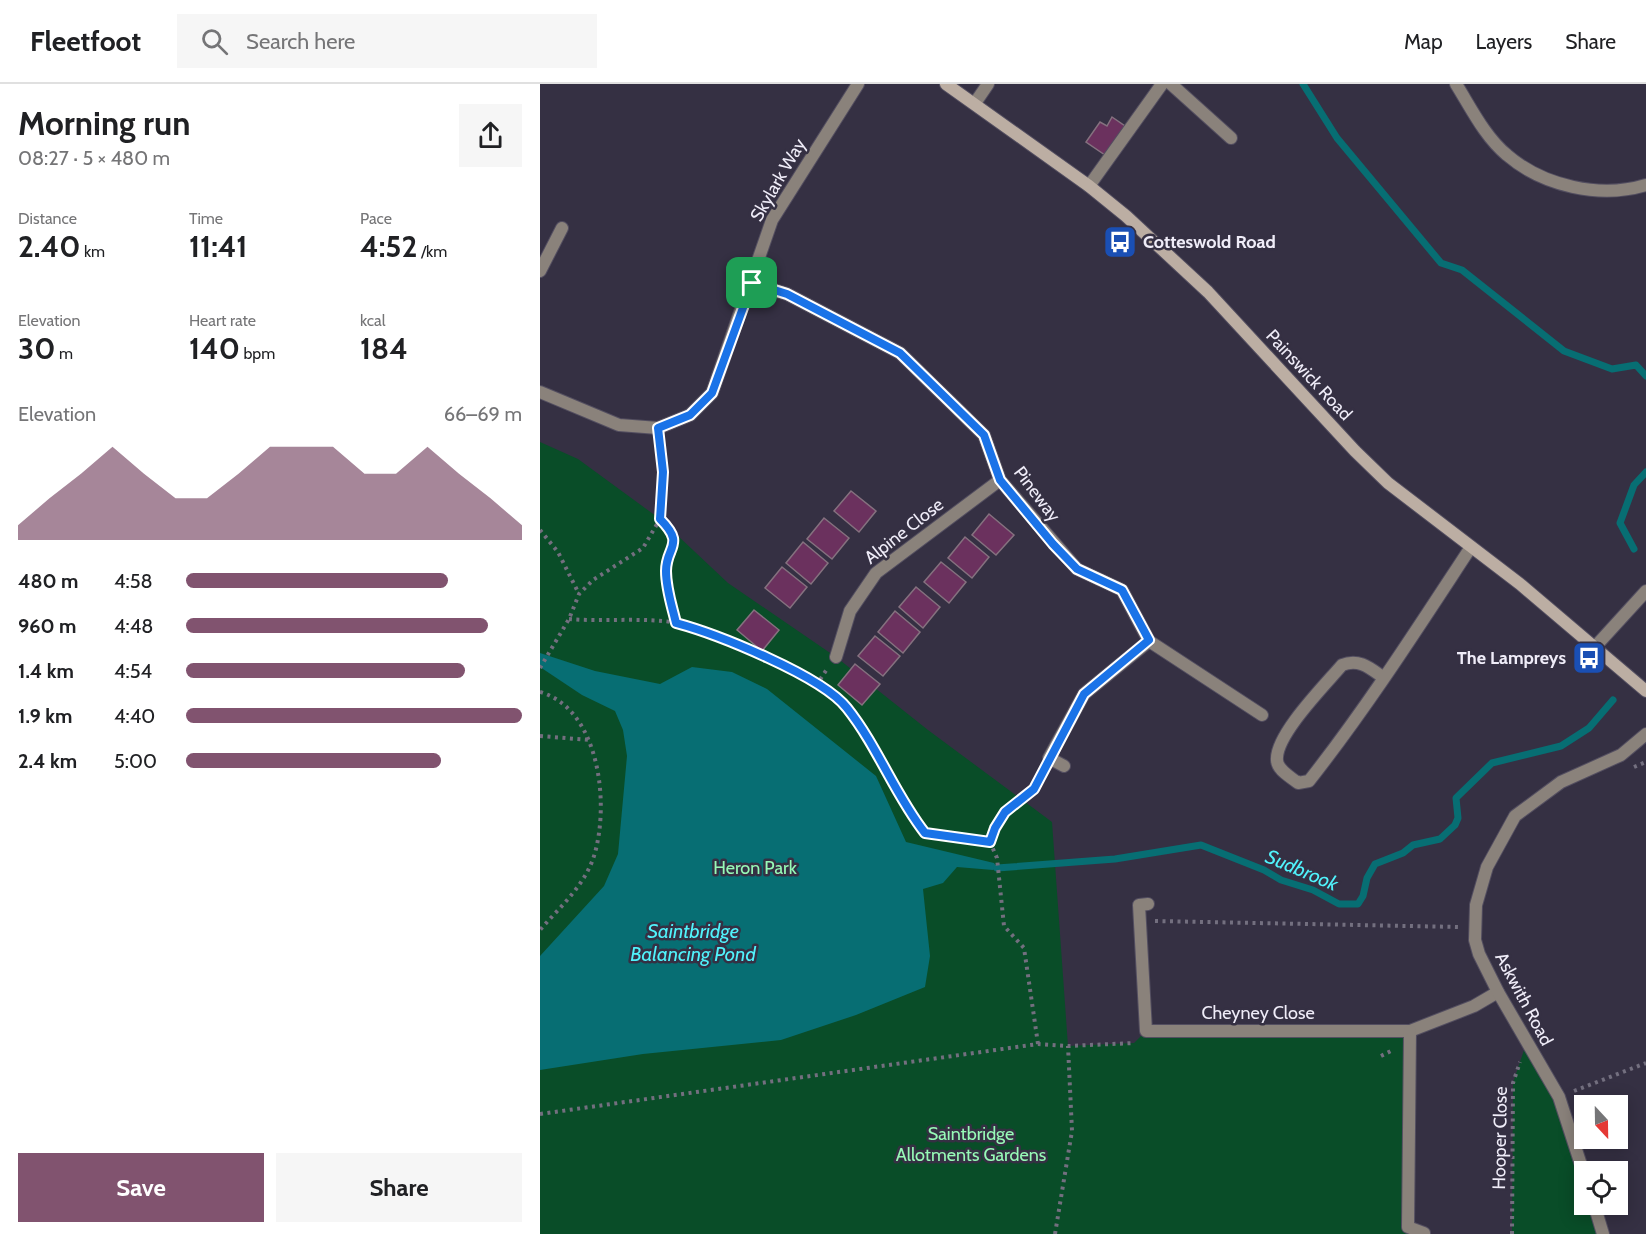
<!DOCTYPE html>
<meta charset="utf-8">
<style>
body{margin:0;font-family:Cabin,sans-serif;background:#f6f6f6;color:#202124;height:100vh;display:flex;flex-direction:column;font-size:22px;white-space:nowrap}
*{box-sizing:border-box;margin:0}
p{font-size:20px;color:#757577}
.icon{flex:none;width:33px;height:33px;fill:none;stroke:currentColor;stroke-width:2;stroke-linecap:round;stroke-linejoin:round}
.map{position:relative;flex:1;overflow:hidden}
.details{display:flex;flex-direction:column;background:#fff;width:540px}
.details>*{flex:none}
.needle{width:39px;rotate:158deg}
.buttons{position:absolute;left:1034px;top:1011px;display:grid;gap:12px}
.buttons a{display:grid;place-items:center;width:54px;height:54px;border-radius:0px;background:#fff;box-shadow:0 3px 15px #0003;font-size:30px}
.pin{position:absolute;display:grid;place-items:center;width:51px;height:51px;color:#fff;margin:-26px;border-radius:12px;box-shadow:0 3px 9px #0006}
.round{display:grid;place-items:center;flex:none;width:63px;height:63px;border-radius:0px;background:#f6f6f6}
.summary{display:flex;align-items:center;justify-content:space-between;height:102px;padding:0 18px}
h1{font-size:33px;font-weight:700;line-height:45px}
.figures{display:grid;grid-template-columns:repeat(3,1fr);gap:9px;height:102px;padding:6px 18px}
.figures div{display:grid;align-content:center}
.figures b{font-size:30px;font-weight:700}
.figures small{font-size:16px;font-weight:400}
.figures p{font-size:16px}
.chart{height:168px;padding:12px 18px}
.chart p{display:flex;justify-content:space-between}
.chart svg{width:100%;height:108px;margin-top:6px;fill:#81536f;opacity:.7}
.button{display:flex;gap:12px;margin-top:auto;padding:12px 18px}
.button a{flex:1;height:69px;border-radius:0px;background:#81536f;color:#fff;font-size:24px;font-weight:700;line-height:69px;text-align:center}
.button a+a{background:#f6f6f6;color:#202124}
ul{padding:0 18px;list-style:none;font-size:20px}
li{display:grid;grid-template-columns:96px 72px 1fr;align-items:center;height:45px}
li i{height:15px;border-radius:8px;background:#81536f}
header{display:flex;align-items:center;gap:36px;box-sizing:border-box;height:84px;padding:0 30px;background:#fff;border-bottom:2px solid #e0e0e0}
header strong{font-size:28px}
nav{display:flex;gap:33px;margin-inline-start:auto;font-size:21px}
.search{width:420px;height:54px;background:#f6f6f6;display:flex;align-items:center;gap:15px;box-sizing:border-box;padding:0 21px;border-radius:0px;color:#757577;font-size:22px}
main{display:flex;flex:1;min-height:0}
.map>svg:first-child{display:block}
.green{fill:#094d28}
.water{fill:#076e73}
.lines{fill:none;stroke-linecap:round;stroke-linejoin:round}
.stream{stroke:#076e73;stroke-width:7}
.building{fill:#6b315e;stroke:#85717f;stroke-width:1.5}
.lane-casing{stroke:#534e60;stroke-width:14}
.street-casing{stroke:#534e60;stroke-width:14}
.secondary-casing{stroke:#534e60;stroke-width:14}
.path{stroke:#736f7f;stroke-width:4;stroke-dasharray:3 4.5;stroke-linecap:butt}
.lane{stroke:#8a827b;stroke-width:12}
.street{stroke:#8a827b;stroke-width:12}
.secondary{stroke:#bcaea3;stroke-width:12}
.route-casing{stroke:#fff;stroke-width:12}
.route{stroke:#1a73e8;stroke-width:8}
.labels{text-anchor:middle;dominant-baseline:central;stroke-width:5;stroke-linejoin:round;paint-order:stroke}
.street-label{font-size:18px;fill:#efecf8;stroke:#353043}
.poi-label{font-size:18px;font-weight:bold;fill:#efecf8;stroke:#353043;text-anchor:start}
.park-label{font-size:18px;fill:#97fab7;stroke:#353043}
.water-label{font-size:20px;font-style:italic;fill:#50f3fc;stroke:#353043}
</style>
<header>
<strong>Fleetfoot</strong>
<div class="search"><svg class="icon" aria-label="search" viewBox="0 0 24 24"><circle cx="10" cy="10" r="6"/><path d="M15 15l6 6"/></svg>Search here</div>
<nav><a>Map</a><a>Layers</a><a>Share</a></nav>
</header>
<main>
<section class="details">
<div class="summary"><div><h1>Morning run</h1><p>08:27 · 5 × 480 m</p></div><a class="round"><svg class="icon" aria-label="share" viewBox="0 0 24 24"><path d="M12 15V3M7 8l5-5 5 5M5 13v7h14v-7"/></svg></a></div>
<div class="figures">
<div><p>Distance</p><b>2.40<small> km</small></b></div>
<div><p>Time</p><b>11:41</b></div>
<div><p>Pace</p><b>4:52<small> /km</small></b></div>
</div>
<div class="figures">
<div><p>Elevation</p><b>30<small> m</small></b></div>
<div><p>Heart rate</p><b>140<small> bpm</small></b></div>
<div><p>kcal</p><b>184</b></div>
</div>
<div class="chart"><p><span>Elevation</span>66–69 m</p>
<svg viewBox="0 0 160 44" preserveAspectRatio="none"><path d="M0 44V38L10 27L20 17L30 6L40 17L50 27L60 27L70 17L80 6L90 6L100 6L110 17L120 17L130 6L140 17L150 27L160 38V44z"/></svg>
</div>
<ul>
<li><b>480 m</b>4:58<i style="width:78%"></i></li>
<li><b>960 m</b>4:48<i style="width:90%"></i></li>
<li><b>1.4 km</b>4:54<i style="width:83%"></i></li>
<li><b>1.9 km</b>4:40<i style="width:100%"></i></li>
<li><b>2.4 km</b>5:00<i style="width:76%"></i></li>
</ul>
<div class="button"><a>Save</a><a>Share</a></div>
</section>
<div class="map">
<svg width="1106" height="1150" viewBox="0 0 1106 1150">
<rect width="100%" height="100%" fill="#353043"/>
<g class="green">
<polygon points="0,358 38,375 120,435 188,499 296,573 388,646 512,738 528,962 594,959 606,947 870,947 867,1150 0,1150"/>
<path d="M 986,960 C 1018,1011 1044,1059 1044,1120 L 1054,1121 L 1063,1150 L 972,1150 L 973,999 Z"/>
</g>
<polygon class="water" points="0,569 55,587 120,600 152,583 192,588 227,605 336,692 366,758 454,779 457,784 453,786 417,783 403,799 383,805 390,872 385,903 316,931 241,956 103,970 0,986 0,872 64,802 78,770 87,672 83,646 75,627 42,611 0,583"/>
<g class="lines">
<g class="stream">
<polyline points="763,0 797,54 901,179 922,186 1024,267 1072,285 1096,281 1106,292"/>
<polyline points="1094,465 1080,439 1094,401 1106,388"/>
<polyline points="457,784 575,775 661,761 724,786 741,796 773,806 799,820 818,820 823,812 827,794 835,780 863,769 873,761 900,755 915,741 918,734 916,714 952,679 1021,662 1049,644 1073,616"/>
</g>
</g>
<g class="building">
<polygon points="572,33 585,42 565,71 546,58 560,38 567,42"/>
<polygon points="311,407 336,427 319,448 294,427"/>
<polygon points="449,430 474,451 456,471 432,451"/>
<polygon points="284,434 309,454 292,475 267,455"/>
<polygon points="425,453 449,473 432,494 408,474"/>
<polygon points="263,458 288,479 271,500 246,479"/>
<polygon points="401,478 426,498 409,519 384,498"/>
<polygon points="242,483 267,503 250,524 225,504"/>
<polygon points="376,503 400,523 383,544 359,523"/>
<polygon points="214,526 239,546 222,567 197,546"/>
<polygon points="355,527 380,548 363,569 338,548"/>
<polygon points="335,552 360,572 343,592 318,572"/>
<polygon points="315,580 340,600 322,621 298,601"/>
</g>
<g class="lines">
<g class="lane-casing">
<path id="lane" d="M 844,594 C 830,584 819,574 802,581 C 786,600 735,651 737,676 C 737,686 751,693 758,699 L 769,697 C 828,622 879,542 931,463"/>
</g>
<g class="street-casing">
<g id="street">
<polyline points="631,0 691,54"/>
<path d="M 916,0 C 931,24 945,53 967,71 C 1003,102 1060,115 1106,101"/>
<polyline points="435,19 448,0"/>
<polyline points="549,102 622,0"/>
<polyline points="0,187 22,144"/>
<polyline points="211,199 247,210 360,269 444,351 460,396 537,485 582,506 609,557 722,631"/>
<polyline points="0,308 79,341 118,344 150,331 172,309 232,136 318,0"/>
<polyline points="1054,564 1106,507"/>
<polyline points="296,573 310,527 336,489 460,396"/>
<polyline points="524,682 509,674 544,610 609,557"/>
<polyline points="608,820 599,821 606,947 870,947 934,922 958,908"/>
<polyline points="870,947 868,1143 884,1149"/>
<polyline points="1044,1090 1019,1013 958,908 939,870 935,856 936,821 947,783 975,732 1021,698 1081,671 1106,650"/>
<polyline points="1054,1120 1063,1150"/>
</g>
</g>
<g class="secondary-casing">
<polyline id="secondary" points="406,0 549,102 586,132 668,208 815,367 848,399 980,500 1106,607"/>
</g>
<g class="path">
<path d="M 120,435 C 146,461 126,462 126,487 C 126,505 132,522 137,539"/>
<polyline points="0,446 18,468 39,510"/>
<path d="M 29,535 C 64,538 104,533 138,539 C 173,546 287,597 308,625 C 337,664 355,711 385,749 L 450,758"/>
<polyline points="0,584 29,535 39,510 53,496 103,464 120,435 123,388 120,360"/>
<polyline points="280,603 281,594 287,585"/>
<path d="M 0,608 C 60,625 70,721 54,772 C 45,801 20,823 0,846"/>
<polyline points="0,652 50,656"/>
<polyline points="1094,683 1106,678"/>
<polyline points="615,837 919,843"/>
<path d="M 498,960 L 484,864 L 464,842 L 457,774 L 450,758 C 461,724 486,720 502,689"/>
<polyline points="841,972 853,966"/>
<polyline points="1034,1007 1106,979"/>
<polyline points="0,1030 498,960 528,962 594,959"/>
<polyline points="515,1150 532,1047 528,962"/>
<polyline points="972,1150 973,999 980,978"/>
</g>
<use href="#lane" class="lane"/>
<use href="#street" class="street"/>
<use href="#secondary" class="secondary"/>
</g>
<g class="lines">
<g class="route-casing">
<path id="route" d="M 212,199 L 247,210 L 360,269 L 444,351 L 460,396 L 513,460 L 537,485 L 582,506 L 609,556 L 544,610 L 494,705 L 465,728 L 455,744 L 450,758 L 385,749 C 355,711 338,663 307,624 C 282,592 177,550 136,539 C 132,522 126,505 126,487 C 126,462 146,461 120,435 L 123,388 L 118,344 L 150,331 L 172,309 Z"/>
</g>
<use href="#route" class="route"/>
</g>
<defs>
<g id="bus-square" transform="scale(1.725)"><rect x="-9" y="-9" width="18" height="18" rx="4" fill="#1a4fb4" stroke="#353043"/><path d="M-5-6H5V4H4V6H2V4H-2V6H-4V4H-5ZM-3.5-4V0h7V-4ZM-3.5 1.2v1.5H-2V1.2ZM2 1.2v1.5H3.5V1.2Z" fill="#fff"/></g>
</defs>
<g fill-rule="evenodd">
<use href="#bus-square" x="580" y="158"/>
<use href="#bus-square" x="1049" y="574"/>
</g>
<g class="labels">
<g class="street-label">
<text transform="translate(238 96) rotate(-60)">Skylark Way</text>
<text transform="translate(769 291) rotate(47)">Painswick Road</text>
<text transform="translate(497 410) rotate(53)">Pineway</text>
<text transform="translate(364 447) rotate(-38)">Alpine Close</text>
<text transform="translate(984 915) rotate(62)">Askwith Road</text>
<text x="718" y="929">Cheyney Close</text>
<text transform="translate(960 1054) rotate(-89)">Hooper Close</text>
</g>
<g class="poi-label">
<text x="603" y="158">Cotteswold Road</text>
<text x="1026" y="574" text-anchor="end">The Lampreys</text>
</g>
<g class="park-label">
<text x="215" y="784">Heron Park</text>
<text x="431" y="1050">Saintbridge<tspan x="431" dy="21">Allotments Gardens</tspan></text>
</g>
<g class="water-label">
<text transform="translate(762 786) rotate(23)">Sudbrook</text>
<text x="153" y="847">Saintbridge<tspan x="153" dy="23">Balancing Pond</tspan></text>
</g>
</g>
</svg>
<div class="buttons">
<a><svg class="needle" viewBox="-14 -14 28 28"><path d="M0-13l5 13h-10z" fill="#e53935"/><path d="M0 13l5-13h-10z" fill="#757577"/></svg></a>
<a><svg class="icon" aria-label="locate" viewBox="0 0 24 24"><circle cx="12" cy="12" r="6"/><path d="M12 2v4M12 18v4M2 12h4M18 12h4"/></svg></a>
</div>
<div class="pin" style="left:212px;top:199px;background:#1e9e55"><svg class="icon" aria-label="arrive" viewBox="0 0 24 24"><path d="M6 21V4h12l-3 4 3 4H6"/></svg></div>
</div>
</main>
